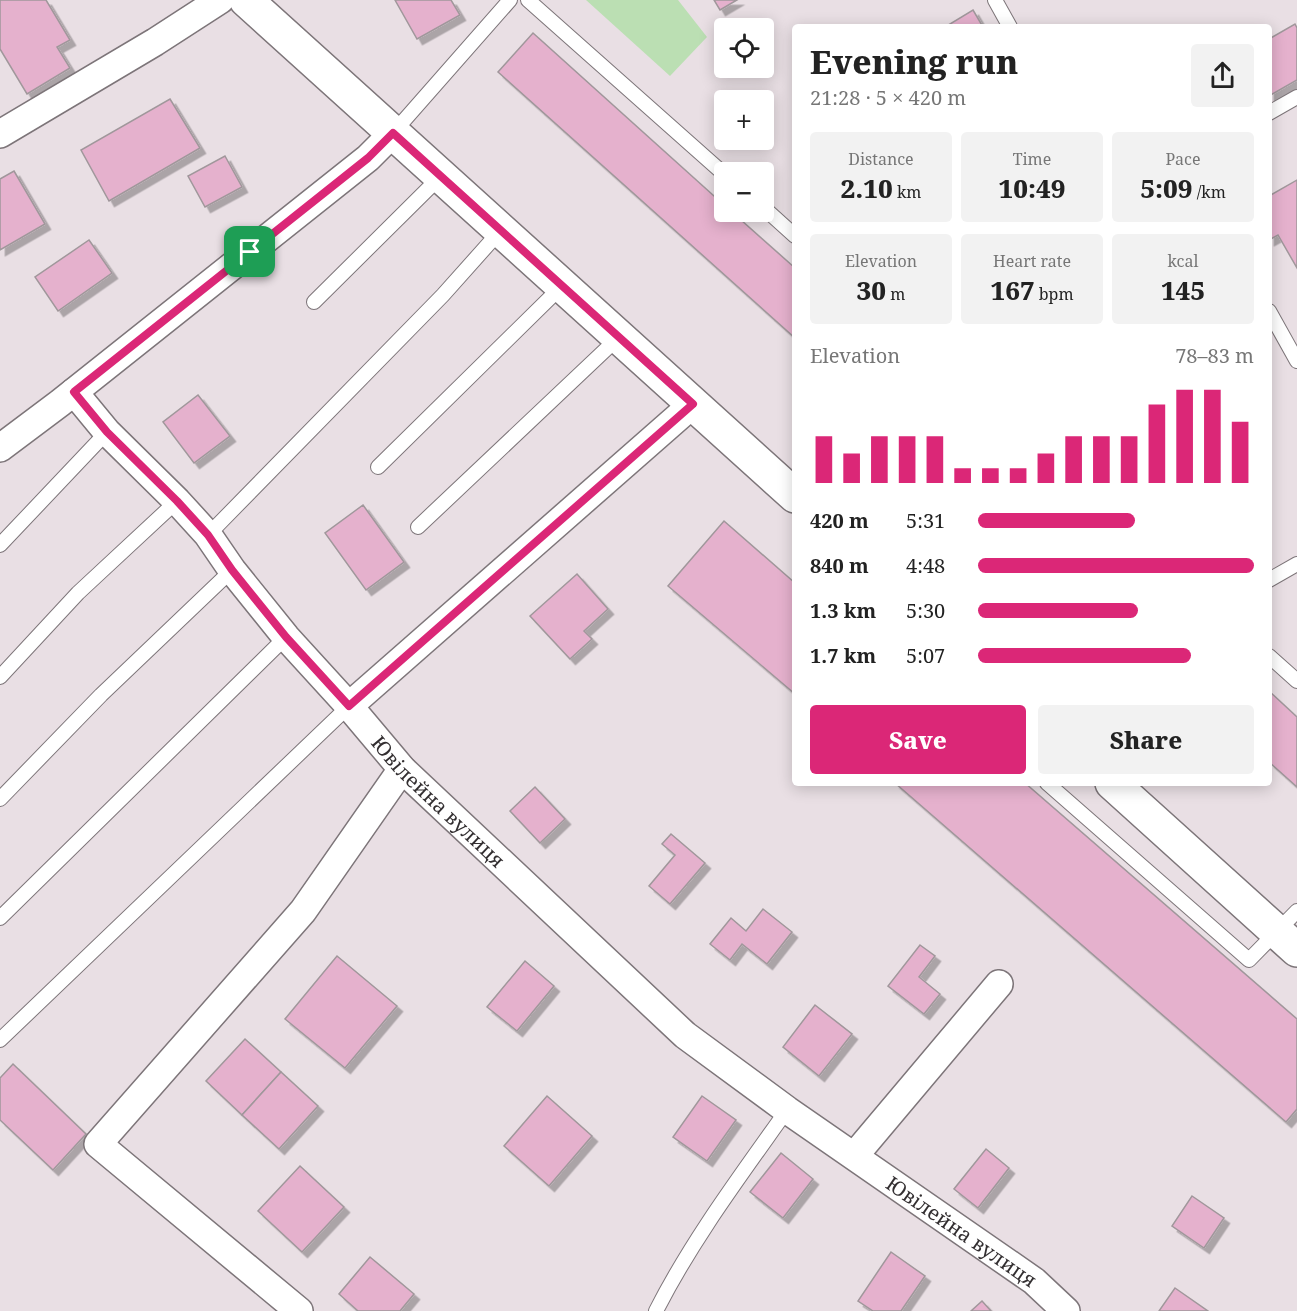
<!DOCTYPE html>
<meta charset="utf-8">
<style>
body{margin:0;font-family:"Noto Serif",serif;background:#f2f2f2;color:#222;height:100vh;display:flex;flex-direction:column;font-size:22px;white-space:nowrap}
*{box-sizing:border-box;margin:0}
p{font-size:20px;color:#767676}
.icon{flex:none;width:33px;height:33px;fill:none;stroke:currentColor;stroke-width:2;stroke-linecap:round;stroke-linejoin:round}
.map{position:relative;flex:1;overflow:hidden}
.details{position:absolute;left:792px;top:24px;width:480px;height:762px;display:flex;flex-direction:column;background:#fff;border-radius:6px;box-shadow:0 3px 15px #0003}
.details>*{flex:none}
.fabs{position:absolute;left:714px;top:18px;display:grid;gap:12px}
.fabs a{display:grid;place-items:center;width:60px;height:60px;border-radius:6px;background:#fff;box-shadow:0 3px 15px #0003;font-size:30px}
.pin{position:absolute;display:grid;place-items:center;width:51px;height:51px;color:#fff;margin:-26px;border-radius:12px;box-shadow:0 3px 9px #0006}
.round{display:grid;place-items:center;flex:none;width:63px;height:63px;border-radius:6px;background:#f2f2f2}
.headline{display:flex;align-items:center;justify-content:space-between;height:102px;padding:0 18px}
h1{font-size:33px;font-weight:800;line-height:45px}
.figures{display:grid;grid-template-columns:repeat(3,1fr);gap:9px;height:102px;padding:6px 18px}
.figures div{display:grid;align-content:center;border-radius:6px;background:#f2f2f2;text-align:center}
.figures b{font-size:26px;font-weight:800}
.figures small{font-size:16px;font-weight:400}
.figures p{font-size:16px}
.chart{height:168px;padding:12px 18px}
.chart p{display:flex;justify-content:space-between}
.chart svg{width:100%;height:108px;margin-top:6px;stroke:#db2777;stroke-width:6}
.button{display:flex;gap:12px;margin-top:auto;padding:12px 18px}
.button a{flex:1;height:69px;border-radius:6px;background:#db2777;color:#fff;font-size:24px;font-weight:800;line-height:69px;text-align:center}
.button a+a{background:#f2f2f2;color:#222}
ul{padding:0 18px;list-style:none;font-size:20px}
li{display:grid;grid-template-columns:96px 72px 1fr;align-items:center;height:45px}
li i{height:15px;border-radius:8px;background:#db2777}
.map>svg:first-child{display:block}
.green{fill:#bbdfb3}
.building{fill:#e5b1cd;stroke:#a0979b;stroke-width:1.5;filter:url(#shadow)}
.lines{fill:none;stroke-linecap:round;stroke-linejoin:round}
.service-casing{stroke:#7d7579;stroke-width:16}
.minor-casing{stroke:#7d7579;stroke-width:30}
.tertiary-casing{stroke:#7d7579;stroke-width:36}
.service{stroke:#fff;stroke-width:14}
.minor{stroke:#fff;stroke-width:27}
.tertiary{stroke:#fff;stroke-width:33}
.route-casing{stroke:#fff;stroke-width:12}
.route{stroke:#db2777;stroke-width:8}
.labels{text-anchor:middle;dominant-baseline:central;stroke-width:6;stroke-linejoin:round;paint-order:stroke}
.street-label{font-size:20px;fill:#332f31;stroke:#fff}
</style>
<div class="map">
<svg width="1297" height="1311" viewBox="0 0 1297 1311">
<defs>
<filter id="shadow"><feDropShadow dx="5.5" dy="5.5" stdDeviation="0" flood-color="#0004"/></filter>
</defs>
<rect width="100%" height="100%" fill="#e9dfe4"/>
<polygon class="green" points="586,0 678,0 707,37 670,76"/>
<g class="building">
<polygon points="0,0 46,0 70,40 57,47 70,68 27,94 0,49"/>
<polygon points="395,0 451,0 460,15 417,39"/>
<polygon points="714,0 737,0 720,10"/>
<polygon points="973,10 983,27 945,27"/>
<polygon points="1295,24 1297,28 1297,80 1269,96 1269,39"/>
<polygon points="533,33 724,205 724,212 732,212 795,268 795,338 498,72"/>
<polygon points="170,99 200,148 109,201 81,150"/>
<polygon points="225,156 242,187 205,207 188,176"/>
<polygon points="14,171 45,224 0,250 0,179"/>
<polygon points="1297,180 1297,268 1278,235 1269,240 1269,196"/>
<polygon points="89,240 112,273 58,311 35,277"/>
<polygon points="198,395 230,436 194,463 163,422"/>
<polygon points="363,505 404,562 366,590 325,533"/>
<polygon points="724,521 795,583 795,694 668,586"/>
<polygon points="577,574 608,609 584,631 592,639 570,659 530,616"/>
<polygon points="1269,691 1297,717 1297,787 1269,762"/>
<polygon points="895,783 1025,783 1297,1019 1297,1109 1286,1122"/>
<polygon points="535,787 565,819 540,843 510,811"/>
<polygon points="671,834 705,863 670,904 649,886 675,855 662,844"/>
<polygon points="763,909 792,932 767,964 742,944 730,960 710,944 731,918 746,931"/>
<polygon points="920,945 935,956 919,977 940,994 924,1014 888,986"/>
<polygon points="337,956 397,1006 345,1068 285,1019"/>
<polygon points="525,961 554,986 517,1031 487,1007"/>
<polygon points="815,1005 852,1034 819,1076 783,1047"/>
<polygon points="245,1039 281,1072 242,1115 206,1081"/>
<polygon points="13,1064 86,1134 53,1170 0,1120 0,1078"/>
<polygon points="281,1072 318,1106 279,1149 242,1115"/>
<polygon points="547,1096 592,1136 549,1186 504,1146"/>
<polygon points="702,1096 736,1120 707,1161 673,1137"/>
<polygon points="986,1149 1009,1168 978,1208 954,1189"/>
<polygon points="781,1153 813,1179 783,1218 750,1192"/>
<polygon points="300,1166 344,1207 302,1252 258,1211"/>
<polygon points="1192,1196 1224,1218 1204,1248 1172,1226"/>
<polygon points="891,1252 925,1276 901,1311 873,1311 858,1301"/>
<polygon points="370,1257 414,1294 400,1311 358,1311 339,1294"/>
<polygon points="1175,1288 1208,1311 1159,1311"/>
<polygon points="982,1301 991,1311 971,1311"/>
</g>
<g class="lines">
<g class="service-casing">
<g id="service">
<polyline points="528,0 724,174"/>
<polyline points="995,0 1010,27"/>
<polyline points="1269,113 1297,97"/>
<polyline points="393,133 510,0"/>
<polyline points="764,208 795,236"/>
<polyline points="314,302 441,176"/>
<polyline points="1269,311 1297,361"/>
<polyline points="378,467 562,286"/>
<polyline points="418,527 619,337"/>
<polyline points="208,535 443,295 501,230"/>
<polyline points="0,545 107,432"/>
<polyline points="1269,580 1297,564"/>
<polyline points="1269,656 1297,681"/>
<polyline points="0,677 78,593 177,501"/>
<polyline points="1047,783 1249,960 1297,911"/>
<polyline points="0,799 101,695 232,570"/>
<polyline points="0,918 286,637"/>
<polyline points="0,1040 349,706"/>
<path d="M 656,1311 C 692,1240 741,1175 787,1110"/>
</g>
</g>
<g class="minor-casing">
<g id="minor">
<polyline points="0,134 155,42 220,0"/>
<path id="s1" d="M 74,392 L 107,432 L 177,501 L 208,535 L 232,570 L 286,637 L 349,706 L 402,769 L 685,1035 L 787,1110 L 1034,1281 L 1066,1311"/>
<polyline points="0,448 60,403 368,158 393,133"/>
<polyline points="349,706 693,404"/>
<polyline points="855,1155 999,984"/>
<polyline points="299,1311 98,1144 303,911 402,769"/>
</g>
</g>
<g class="tertiary-casing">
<g id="tertiary">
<polyline points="246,0 795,496"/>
<polyline points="1112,783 1297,950"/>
</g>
</g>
<use href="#service" class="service"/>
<use href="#minor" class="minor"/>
<use href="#tertiary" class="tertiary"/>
</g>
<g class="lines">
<g class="route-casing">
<polygon id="route" points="393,133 693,404 349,706 286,637 232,570 208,535 177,501 107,432 74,392 368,158"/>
</g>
<use href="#route" class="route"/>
</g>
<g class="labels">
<g class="street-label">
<text stroke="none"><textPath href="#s1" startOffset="549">Ювілейна вулиця</textPath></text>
<text stroke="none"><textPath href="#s1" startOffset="1228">Ювілейна вулиця</textPath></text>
</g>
</g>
</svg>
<div class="fabs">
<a><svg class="icon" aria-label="locate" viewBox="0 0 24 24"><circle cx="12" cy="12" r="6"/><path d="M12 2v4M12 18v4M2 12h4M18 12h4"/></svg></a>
<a>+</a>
<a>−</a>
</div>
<div class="pin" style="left:250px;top:252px;background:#1e9e55"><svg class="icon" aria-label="arrive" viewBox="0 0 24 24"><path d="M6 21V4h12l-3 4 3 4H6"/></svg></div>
<section class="details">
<div class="headline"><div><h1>Evening run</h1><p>21:28 · 5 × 420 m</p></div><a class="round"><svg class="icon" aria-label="share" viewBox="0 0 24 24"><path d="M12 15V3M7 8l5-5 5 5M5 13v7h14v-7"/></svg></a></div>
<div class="figures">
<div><p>Distance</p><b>2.10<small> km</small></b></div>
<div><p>Time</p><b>10:49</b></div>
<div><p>Pace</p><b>5:09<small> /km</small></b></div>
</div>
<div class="figures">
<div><p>Elevation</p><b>30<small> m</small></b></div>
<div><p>Heart rate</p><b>167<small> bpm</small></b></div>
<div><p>kcal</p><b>145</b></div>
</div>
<div class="chart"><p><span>Elevation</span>78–83 m</p>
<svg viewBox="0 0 160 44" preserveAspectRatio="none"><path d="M5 44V25M15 44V32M25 44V25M35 44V25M45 44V25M55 44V38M65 44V38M75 44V38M85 44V32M95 44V25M105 44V25M115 44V25M125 44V12M135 44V6M145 44V6M155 44V19"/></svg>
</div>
<ul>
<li><b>420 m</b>5:31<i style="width:57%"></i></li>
<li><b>840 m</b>4:48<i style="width:100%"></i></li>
<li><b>1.3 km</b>5:30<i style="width:58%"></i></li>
<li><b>1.7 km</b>5:07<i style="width:77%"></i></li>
</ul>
<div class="button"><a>Save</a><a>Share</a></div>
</section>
</div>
